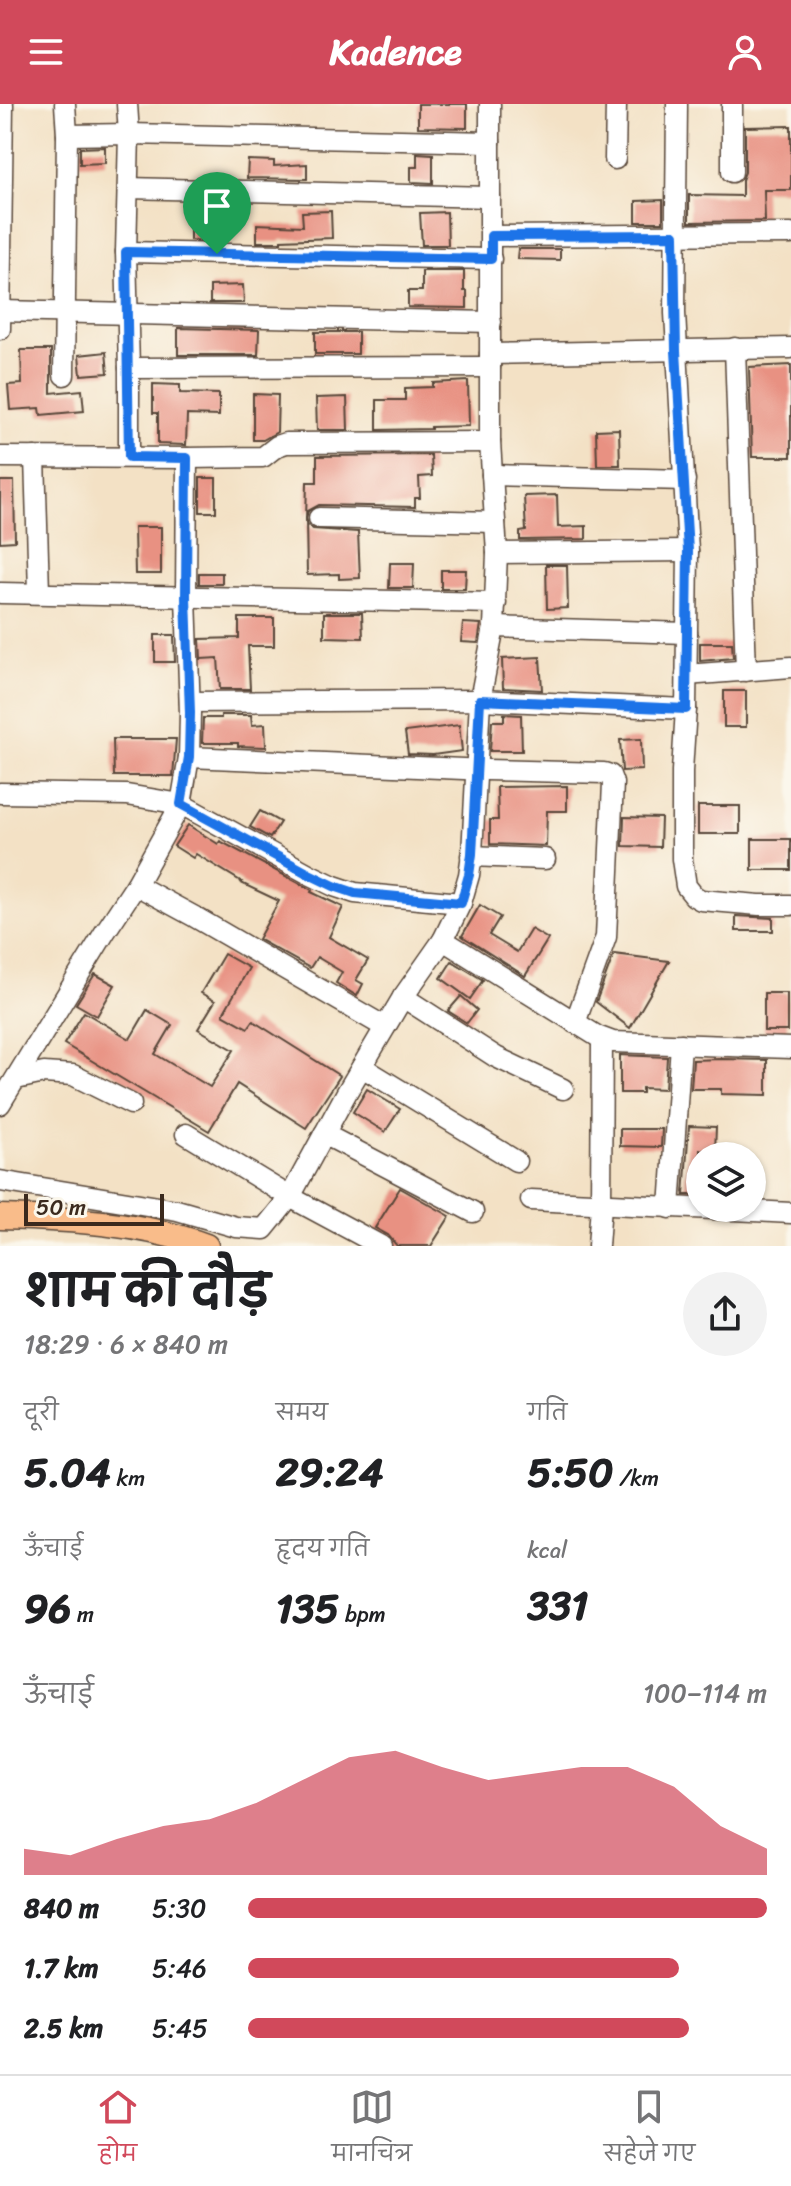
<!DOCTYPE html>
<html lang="hi">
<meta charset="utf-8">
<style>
body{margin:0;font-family:Sriracha,"Playpen Sans Deva",sans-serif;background:#f2f2f2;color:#202124;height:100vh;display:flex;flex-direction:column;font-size:30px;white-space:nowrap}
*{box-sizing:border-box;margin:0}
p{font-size:26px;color:#757577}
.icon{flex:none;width:44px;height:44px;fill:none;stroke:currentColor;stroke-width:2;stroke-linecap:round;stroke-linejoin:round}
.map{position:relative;height:1142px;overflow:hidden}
.drawer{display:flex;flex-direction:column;background:#fff;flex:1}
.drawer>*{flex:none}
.controls{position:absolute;left:686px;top:1038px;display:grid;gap:16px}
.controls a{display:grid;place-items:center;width:80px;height:80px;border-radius:50%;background:#fff;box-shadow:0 2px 6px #0004;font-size:40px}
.scale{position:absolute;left:24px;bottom:20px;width:140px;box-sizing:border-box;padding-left:8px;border:4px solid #3b2a1e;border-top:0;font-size:22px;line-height:28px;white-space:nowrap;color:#3b2a1e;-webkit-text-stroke:6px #fbf7ec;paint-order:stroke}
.pin{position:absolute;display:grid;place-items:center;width:68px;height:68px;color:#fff;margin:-82px -34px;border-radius:50% 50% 50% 0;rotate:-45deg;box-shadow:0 0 8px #0007}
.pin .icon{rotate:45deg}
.round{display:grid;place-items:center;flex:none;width:84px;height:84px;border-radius:42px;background:#f2f2f2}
.headline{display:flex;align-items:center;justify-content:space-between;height:136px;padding:0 24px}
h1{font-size:44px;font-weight:700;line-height:60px}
.figures{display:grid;grid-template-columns:repeat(3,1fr);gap:12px;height:136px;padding:8px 24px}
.figures div{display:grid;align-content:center}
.figures b{font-size:40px;font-weight:700}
.figures small{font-size:22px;font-weight:400}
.figures p{font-size:22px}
.chart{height:224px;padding:16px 24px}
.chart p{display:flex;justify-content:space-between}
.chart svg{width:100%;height:144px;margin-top:8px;fill:#d1495b;opacity:.7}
ul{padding:0 24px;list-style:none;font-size:26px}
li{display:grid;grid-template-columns:128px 96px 1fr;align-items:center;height:60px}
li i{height:20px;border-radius:10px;background:#d1495b}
header{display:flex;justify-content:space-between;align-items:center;height:104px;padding:0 24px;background:#d1495b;color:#fff;font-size:36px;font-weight:700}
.menu{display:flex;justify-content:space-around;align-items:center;height:112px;border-top:2px solid #e0e0e0;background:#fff;font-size:22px;color:#757577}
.menu a{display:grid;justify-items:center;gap:4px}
.menu .active{color:#d1495b}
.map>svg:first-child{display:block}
.building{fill:#e89182}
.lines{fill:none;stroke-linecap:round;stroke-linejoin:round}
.minor-casing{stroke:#574537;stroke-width:23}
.major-casing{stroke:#574537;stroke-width:27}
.minor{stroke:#fff;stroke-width:20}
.major{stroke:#f9bc8a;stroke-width:24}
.route-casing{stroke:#fff;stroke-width:16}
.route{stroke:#1a73e8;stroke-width:10}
</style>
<header><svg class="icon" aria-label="menu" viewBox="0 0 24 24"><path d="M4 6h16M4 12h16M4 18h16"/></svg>Kadence<svg class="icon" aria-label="person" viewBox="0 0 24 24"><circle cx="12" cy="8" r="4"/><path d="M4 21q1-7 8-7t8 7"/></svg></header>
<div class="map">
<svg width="791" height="1142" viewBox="0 0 791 1142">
<rect width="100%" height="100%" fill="#fbf7ec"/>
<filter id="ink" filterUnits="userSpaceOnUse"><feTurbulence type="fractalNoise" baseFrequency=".0125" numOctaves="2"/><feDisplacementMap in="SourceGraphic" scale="16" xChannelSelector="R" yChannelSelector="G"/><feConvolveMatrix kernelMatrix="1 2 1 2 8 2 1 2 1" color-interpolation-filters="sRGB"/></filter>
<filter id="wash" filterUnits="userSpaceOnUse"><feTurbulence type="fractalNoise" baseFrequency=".006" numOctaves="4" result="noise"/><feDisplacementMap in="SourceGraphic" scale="32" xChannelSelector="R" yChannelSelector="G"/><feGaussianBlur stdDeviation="1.8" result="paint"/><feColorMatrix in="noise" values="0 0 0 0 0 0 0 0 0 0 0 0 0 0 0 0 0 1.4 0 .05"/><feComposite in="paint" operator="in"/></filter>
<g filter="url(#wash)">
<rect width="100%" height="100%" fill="#f3e1c5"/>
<g id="blocks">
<g class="building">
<polygon points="418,0 467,0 467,24 418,23"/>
<polygon points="791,22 791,86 764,86 765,117 689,118 689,91 742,92 742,76 745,68 745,23"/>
<polygon points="105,43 105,59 80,60 80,44"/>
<polygon points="417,49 433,50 433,79 411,78 411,63 417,63"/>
<polygon points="248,56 274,57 274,62 307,60 307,75 247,74"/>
<polygon points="663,96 663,118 636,118 636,97"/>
<polygon points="331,107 332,134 281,136 281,138 257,138 257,120 303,122 302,108"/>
<polygon points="447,108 448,141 422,141 420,109"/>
<polygon points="190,120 219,120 219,137 190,136"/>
<polygon points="518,145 560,145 560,156 517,155"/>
<polygon points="422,167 464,167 464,187 467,187 467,204 408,203 408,187 422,187"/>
<polygon points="243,181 244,199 210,199 210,182"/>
<polygon points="178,224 259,226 258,251 178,251"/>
<rect x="315" y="228" width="43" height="22"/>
<polygon points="21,246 51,246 51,289 82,286 84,307 41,311 40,304 10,306 8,281 22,280"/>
<polygon points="106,248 108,269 81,271 79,251"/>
<polygon points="791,261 791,353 752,353 749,263"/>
<polygon points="468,277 469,322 431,323 431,325 377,326 377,296 405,296 405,284 433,283 433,279"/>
<polygon points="153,280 180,281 180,289 219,290 219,312 187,311 186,341 158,340 158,309 153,309"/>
<polygon points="253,290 278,291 277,328 263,336 253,336"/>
<polygon points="347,293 348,326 317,326 316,294"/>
<polygon points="619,325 620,361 597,361 596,326"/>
<polygon points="431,351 432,372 419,373 420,394 415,394 415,403 319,401 308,407 306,414 308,421 313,425 358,428 360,474 339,475 339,470 307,471 306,415 307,378 317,378 317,352"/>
<rect x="200" y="374" width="16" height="34"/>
<polygon points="0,377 14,377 15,437 0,438"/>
<polygon points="557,391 558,423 586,422 586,435 520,436 520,428 526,427 524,392"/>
<polygon points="134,423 161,423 161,470 135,470"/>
<polygon points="390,459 414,459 413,484 389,484"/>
<polygon points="546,461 567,461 568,504 547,505"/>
<polygon points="441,466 466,466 465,485 441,485"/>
<rect x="199" y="469" width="23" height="11"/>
<polygon points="324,509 362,509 363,534 324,533"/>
<polygon points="239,514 274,514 274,542 248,542 250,585 220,585 218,554 201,555 200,535 239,534"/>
<polygon points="463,519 481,520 478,539 461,538"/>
<polygon points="155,531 174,531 175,558 155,558"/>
<polygon points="700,539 732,539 733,554 700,557"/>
<polygon points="540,553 542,586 503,584 502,555"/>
<rect x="724" y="587" width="22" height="36"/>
<polygon points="504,610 521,611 522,647 490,647 492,617 504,617"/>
<polygon points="221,611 251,611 252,621 265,620 266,643 238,642 238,639 202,639 203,614 221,614"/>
<polygon points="459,621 462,647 433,651 408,650 405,628"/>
<polygon points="113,635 176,635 173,672 114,672"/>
<polygon points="641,635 642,666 622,667 620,636"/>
<polygon points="567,682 567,707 547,707 546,742 490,740 490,716 498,716 497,683"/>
<rect x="698" y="702" width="42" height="28"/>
<polygon points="260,707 280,718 270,734 250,723"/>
<polygon points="624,713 661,714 660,743 623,742"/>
<polygon points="188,721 218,740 220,737 312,786 311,788 343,803 329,833 368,856 356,876 363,880 357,892 336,879 342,868 317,853 310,864 258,835 279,797 241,779 242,778 196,750 193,754 174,742"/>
<rect x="752" y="735" width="39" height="31"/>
<polygon points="480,801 500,813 489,831 517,848 531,825 548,835 525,872 462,832"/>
<polygon points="736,812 773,814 773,827 736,827"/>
<polygon points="224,850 249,864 223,910 248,924 253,917 340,972 306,1024 237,980 209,1027 64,940 84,908 130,935 147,906 172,921 155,950 210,983 234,946 198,925 215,897 201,889"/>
<polygon points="614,850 669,857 630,924 596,898"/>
<polygon points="452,857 483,876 470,895 441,874"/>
<polygon points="95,870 115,881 97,912 76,900"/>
<rect x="764" y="889" width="23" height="38"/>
<polygon points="461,892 477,906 467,919 448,907"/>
<polygon points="620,951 667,953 665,985 642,984 642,989 620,989"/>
<polygon points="721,955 767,956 767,991 721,990 721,985 691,985 693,956"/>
<polygon points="367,985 400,1005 385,1028 353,1008"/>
<polygon points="689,1022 716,1023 715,1047 700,1046 700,1091 684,1091"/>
<polygon points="620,1025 662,1025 661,1043 620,1042"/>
<polygon points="400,1084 450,1112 431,1142 397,1142 388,1131 375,1124"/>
</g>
</g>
</g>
<g filter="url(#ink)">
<use href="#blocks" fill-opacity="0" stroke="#574537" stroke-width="2"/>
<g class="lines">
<g class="minor-casing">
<g id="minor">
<polyline points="127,0 129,30 126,148 129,264 490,263"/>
<polyline points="677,0 675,209 688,447 686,605 682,667 682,755 686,782 694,792 701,796 759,801 791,801"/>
<polyline points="67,31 129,30 490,38"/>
<polyline points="615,55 616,0"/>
<polyline points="732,68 732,0"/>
<polyline points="128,84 490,93"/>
<polyline points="491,132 791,130"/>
<polyline points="126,148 491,155"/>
<polyline points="1,207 491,218"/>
<polyline points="0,225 3,0"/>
<polyline points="735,244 746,567"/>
<polyline points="490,250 791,244"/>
<polyline points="129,264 129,353"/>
<polyline points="64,271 67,31 65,0"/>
<polyline points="0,353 187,354 263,353 277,342 286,339 490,338"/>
<polyline points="35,353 39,488"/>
<polyline points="492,371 685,376"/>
<polyline points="319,414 495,418"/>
<polyline points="497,449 688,447"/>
<polyline points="0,489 496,499"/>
<polyline points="494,523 687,529"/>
<polyline points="686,571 791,563"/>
<polyline points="190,598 480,596 686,605"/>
<polyline points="189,653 486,666 604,669 610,671 613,679 606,833 575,919"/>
<polyline points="0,689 127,691 181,700 309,770 334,782 355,789 461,799"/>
<polyline points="471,752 545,755"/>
<polyline points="136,781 195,813 385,923"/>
<polyline points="443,836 597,932 613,938 791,944"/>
<polyline points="403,893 496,953 563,985"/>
<polyline points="362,963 516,1057"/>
<polyline points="16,975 44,969 73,971 131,1000"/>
<polyline points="0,1000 105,828 136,781 181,700 189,653 190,609 186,493 187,354"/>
<polyline points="186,1030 290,1093 381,1142"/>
<polyline points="324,1030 473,1108"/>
<polyline points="0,1077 177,1106 236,1123 264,1125 290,1093 347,988 403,893 443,836 461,799 469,771 472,750 480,596 494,523 497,449 490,338 490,0"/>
<polyline points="531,1096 791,1109"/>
<polyline points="670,1104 681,940"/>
<polyline points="598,1142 601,1101 602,935"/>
</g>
</g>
<g class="major-casing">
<path id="major" d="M 0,1113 C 70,1115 140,1118 206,1142"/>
</g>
<use href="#minor" class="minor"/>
<use href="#major" class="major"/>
</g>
</g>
<g class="lines" filter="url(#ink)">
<g class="route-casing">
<polygon id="route" points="674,131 676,247 688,447 686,605 480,596 472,750 469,771 461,799 355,789 334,782 309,770 181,700 189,653 190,609 186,493 187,354 129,353 126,148 491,155 491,132"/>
</g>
<use href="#route" class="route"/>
</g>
</svg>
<div class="controls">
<a><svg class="icon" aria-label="layers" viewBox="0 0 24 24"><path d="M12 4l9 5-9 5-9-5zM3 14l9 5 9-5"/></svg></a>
</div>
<div class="scale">50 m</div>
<div class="pin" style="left:217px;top:150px;background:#1e9e55"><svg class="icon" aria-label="arrive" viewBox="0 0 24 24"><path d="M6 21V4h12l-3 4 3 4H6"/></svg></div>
</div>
<section class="drawer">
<div class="headline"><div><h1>शाम की दौड़</h1><p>18:29 · 6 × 840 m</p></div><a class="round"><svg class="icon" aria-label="share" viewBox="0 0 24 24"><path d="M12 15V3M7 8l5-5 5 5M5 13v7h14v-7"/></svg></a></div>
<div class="figures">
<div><p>दूरी</p><b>5.04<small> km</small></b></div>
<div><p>समय</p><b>29:24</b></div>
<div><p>गति</p><b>5:50<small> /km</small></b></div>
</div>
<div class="figures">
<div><p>ऊँचाई</p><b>96<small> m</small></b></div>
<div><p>हृदय गति</p><b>135<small> bpm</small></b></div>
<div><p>kcal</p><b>331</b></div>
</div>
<div class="chart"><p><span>ऊँचाई</span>100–114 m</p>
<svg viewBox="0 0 160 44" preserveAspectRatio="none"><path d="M0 44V36L10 38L20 33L30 29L40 27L50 22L60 15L70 8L80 6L90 11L100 15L110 13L120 11L130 11L140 17L150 29L160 36V44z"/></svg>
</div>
<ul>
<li><b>840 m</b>5:30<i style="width:100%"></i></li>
<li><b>1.7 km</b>5:46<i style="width:83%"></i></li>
<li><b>2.5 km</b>5:45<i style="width:85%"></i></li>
</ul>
</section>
<nav class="menu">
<a class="active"><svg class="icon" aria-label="home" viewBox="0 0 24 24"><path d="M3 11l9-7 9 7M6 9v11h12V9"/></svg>होम</a>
<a><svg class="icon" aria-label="map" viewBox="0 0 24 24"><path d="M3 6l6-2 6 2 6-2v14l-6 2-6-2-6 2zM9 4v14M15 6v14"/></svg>मानचित्र</a>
<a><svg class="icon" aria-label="saved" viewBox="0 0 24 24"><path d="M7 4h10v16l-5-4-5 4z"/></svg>सहेजे गए</a>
</nav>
